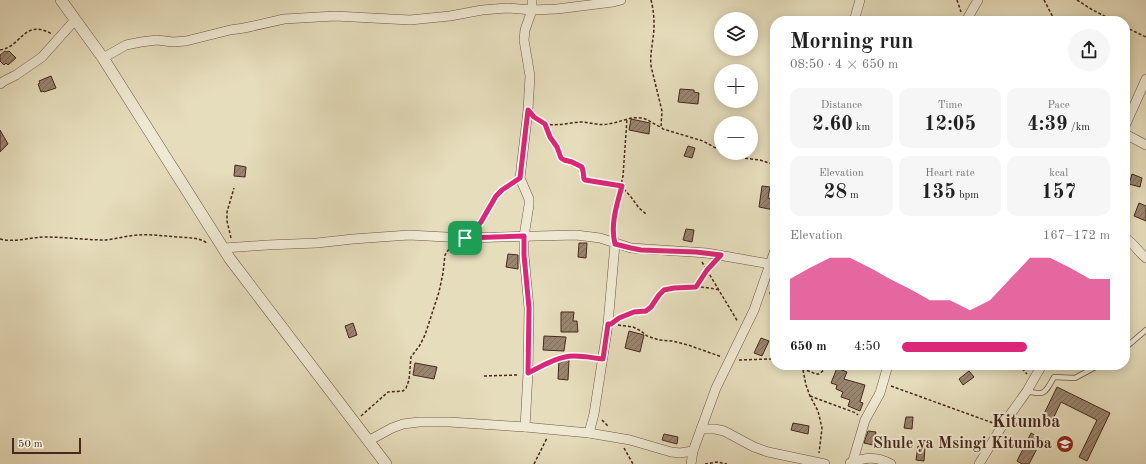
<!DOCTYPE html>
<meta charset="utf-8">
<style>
body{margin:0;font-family:"Old Standard TT",serif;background:#f6f6f6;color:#222;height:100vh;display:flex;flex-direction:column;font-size:15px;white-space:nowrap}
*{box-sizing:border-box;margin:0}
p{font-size:13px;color:#767676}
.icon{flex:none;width:22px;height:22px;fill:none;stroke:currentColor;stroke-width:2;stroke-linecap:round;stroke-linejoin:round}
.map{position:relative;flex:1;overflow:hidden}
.drawer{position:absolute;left:770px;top:16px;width:360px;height:354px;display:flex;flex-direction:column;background:#fff;border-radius:16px;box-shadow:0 2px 10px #0003}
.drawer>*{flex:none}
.buttons{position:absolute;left:714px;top:12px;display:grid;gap:8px}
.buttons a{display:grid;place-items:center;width:44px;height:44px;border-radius:50%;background:#fff;box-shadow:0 2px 10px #0003;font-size:20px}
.scale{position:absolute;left:12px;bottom:10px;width:69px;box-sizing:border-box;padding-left:4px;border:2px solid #46281c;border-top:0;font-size:11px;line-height:14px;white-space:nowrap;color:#46281c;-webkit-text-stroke:3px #efe9d3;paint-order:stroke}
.pin{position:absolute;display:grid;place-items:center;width:34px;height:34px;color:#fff;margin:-17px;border-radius:8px;box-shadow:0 2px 6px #0006}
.round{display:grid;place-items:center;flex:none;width:42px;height:42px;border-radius:21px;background:#f6f6f6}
.overview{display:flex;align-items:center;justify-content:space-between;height:68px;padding:0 20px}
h1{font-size:22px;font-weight:700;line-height:30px}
.figures{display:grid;grid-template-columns:repeat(3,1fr);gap:6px;height:68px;padding:4px 20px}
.figures div{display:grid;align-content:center;border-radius:10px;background:#f6f6f6;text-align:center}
.figures b{font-size:20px;font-weight:700}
.figures small{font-size:11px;font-weight:400}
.figures p{font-size:11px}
.chart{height:112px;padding:8px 20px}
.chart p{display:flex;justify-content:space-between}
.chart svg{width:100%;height:72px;margin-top:4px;fill:#db2777;opacity:.7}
ul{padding:0 20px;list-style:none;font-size:13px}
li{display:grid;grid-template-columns:64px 48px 1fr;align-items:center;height:30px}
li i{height:10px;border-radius:5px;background:#db2777}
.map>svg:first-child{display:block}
.building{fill:url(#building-hatch);stroke:#46281c}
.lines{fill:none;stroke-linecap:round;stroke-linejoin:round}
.service-casing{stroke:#6e5544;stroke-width:6}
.minor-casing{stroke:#6e5544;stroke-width:10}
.tertiary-casing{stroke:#6e5544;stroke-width:12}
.path{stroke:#46281c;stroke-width:1.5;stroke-dasharray:3 2;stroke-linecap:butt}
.service{stroke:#efe9d3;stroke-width:4.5}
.minor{stroke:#efe9d3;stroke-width:9}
.tertiary{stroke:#efe9d3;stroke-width:11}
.route-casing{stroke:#fff;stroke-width:8}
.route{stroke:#db2777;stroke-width:5}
.labels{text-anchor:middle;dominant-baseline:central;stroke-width:4;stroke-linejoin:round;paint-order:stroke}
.poi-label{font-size:16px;font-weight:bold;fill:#46281c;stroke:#efe9d3;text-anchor:end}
.quarter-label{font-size:18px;font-weight:bold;fill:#46281c;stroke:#efe9d3}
</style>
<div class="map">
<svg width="1146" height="464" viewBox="0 0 1146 464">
<defs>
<pattern id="building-hatch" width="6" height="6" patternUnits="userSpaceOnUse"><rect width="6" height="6" fill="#99866f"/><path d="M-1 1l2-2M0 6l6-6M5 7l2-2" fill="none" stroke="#7f6e5a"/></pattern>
</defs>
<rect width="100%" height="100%" fill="#e6ddbc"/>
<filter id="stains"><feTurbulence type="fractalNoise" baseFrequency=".005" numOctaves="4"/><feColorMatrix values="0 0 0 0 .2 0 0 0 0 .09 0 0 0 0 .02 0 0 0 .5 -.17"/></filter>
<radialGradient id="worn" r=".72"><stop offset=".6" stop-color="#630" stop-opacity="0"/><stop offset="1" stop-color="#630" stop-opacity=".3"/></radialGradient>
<g class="building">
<polygon points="5,51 7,52 9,51 16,58 8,65 6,63 4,65 0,61 0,55"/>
<polygon points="51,76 56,88 44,92 43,91 41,92 38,84 40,83 39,81"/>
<polygon points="680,89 694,90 694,92 699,93 698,104 678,102"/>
<polygon points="631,119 650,123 649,134 629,130"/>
<polygon points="0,130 8,144 0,152"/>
<polygon points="688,146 695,148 692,158 684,156"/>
<polygon points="235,165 246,167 245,177 234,176"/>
<polygon points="1132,174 1142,178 1140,187 1129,184"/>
<polygon points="762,186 770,187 768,198 775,200 774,210 759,207"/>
<polygon points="1139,203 1146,206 1146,221 1134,216"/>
<polygon points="686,229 694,230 692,242 683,240"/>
<polygon points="579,243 587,243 586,258 578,257"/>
<polygon points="508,254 518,255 518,269 506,267"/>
<polygon points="561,312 574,312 573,321 577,321 578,332 561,332"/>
<polygon points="353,323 357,335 349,338 345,326"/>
<polygon points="629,331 644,335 640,352 625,348"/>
<polygon points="544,336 566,337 564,351 543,350"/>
<polygon points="761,338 769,341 762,356 754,353"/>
<polygon points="559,359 569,360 568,380 558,379"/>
<polygon points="415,363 437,367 434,379 413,375"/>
<polygon points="837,368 847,372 844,379 865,385 860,402 863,403 860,411 848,406 850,400 841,397 843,392 836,389 837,385 831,383"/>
<polygon points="969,371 974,377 963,385 959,379"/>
<polygon points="1057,387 1110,413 1087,461 1079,457 1097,420 1061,402 1052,421 1043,416"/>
<polygon points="906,417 913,417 912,429 904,428"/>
<polygon points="793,423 809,426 808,434 791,430"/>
<polygon points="868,431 876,432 875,437 878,438 877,446 864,443"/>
<polygon points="1031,433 1042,439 1029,464 1022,464 1017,461"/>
<polygon points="664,434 678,437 677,444 662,440"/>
<polygon points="918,446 925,447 924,461 916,460"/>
</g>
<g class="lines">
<g class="service-casing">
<g id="service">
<polyline points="1125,348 1146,330"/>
<path d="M 1027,391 C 1045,396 1045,393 1054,377 L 1075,378 L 1099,365"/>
</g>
</g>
<g class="minor-casing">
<g id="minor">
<polyline points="854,21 860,0"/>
<polyline points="966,21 978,0"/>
<polyline points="103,58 126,45 141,42 157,40 173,42 186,41 230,30 244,28 284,19 335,16 410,20 450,16 482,10 507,8 532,10 557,9 613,2 621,0"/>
<polyline points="0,84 4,81 16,75 42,57 75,20"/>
<polyline points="1125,126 1146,79"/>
<polyline points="1125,134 1146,145"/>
<path d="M 1125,238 C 1134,243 1138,252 1146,258"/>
<polyline points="224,248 267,245 317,243 353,239 409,235 465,238 576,235 600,238 631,248 707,253 770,264"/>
<polyline points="525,427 528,373 529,308 524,255 524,236 529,205 529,199 520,178 528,110 530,76 524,40 525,30 532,10 532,0"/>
<polyline points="701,429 715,429 724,431 754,447 768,452 825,464"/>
<polyline points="589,433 594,414 608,324 615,244"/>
<polyline points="368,441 392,428 403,424 419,422 449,422 525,427 589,433 630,440 671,452 680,453 693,451"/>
<path d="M 850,463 C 866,457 876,456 891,464"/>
<polyline points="691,464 693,451 716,388 754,310 775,250"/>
<polyline points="852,464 865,420 880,393 888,365"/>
<polyline points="979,464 1002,426 1027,391 1042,365"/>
</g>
</g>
<g class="tertiary-casing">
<polyline id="tertiary" points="61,0 103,58 230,259 386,464"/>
</g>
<g class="path">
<path d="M 651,0 C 654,11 655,26 653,38 C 652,47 650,56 651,66 L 662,111 L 661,127 L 663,129 L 703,141 L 721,151"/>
<polyline points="957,0 961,12"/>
<polyline points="1044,0 1055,21"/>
<polyline points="1077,0 1091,9 1114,21"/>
<polyline points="1125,27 1146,37"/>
<path d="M 0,50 C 22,47 23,18 52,34"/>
<path d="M 536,119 C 549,129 565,123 580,122 C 590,122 599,126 608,124 C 619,123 630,116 641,118 C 649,119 654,125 661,127"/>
<polyline points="545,124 550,137 557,147 561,158 564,159 571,162 582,167 583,171 584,179 585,180 621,186 631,197 639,208 646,214"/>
<polyline points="726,153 735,157 760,160 775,165"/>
<path d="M 476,228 C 484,219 488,206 496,196 C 500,190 507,187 513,182"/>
<polyline points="613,232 615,213 623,176 627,119"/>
<polyline points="231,238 227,221 227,212 234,188"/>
<path d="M 0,239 C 16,243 29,237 45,237 C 65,237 86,240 106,240 C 114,239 122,237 130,236 C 146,233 162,236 178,237 C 189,238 198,237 207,243"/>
<polyline points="702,262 738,322"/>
<polyline points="696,286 703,274 713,264"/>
<polyline points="770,292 773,306 773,320 775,323"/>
<path d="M 618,319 C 624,316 631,312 638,311 C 641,311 644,312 647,310 C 653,308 657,296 662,291 C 670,283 709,287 719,290"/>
<polyline points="618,325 633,327 641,331 647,336 659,340 672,341 688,345 722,357"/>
<polyline points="739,360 770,359 775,360"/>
<polyline points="793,365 816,374 819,374 830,365"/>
<polyline points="802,365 806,385 810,396 818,411 822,428 819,453"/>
<polyline points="1019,365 1027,374"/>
<path d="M 537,369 C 546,365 556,358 566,357 C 575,355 585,357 594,358"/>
<polyline points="484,376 518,375"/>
<polyline points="891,386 993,423"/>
<polyline points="810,396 856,413 858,415"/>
<polyline points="361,416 388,392 403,391 406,388 409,380 411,357 420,345 425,335 439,292 443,273 445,255 451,246"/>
<polyline points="602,420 609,427"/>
<polyline points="624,448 633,464"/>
<polyline points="534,464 547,438"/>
<polyline points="705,464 717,462 727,464"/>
</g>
<use href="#service" class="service"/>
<use href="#minor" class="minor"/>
<use href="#tertiary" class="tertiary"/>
</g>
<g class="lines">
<g class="route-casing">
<path id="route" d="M 528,110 L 534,117 L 545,124 L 550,137 L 557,147 L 561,158 L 564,160 L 572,162 L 582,167 L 583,171 L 584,179 L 585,180 L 622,186 C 617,204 610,225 615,244 L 631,248 L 641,250 L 696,252 L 721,255 L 707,270 L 696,287 L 674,288 L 664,290 L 659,295 L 651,307 L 646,311 L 634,312 L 619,318 L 611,324 L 608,324 L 603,359 C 591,358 577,354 565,357 C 553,359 540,367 528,373 L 529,308 L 524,255 L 524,236 L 465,238 L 473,232 L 481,222 L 496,196 L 502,190 L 520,178 Z"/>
</g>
<use href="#route" class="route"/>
</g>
<defs>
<g id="school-disc" transform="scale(0.9)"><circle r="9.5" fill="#8f2418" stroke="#efe9d3"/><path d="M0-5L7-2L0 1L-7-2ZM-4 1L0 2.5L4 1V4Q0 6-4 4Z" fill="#fff"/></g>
</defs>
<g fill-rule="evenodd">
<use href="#school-disc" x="1065" y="444"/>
</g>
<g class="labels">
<g class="poi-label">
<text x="1052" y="444">Shule ya Msingi Kitumba</text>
</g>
<g class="quarter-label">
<text x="1026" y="422">Kitumba</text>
</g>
</g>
<rect width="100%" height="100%" filter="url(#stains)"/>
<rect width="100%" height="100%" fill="url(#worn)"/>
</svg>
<div class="buttons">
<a><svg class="icon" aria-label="layers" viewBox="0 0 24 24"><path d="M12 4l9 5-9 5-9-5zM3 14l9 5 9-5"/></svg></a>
<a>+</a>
<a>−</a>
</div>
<div class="scale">50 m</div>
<div class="pin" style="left:465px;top:238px;background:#1e9e55"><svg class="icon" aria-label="arrive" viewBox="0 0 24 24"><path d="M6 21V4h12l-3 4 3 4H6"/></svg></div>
<section class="drawer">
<div class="overview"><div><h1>Morning run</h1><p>08:50 · 4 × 650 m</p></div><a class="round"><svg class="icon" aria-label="share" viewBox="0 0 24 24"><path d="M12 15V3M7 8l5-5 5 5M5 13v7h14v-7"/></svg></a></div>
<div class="figures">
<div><p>Distance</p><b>2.60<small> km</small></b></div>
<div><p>Time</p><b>12:05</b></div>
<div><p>Pace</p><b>4:39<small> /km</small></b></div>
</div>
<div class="figures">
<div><p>Elevation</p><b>28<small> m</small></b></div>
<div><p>Heart rate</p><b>135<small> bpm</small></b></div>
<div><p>kcal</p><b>157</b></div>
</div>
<div class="chart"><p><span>Elevation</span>167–172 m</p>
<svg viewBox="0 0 160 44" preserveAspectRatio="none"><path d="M0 44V19L10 12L20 6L30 6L40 12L50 19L60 25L70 32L80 32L90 38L100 32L110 19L120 6L130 6L140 12L150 19L160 19V44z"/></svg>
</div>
<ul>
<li><b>650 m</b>4:50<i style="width:60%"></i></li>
</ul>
</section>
</div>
